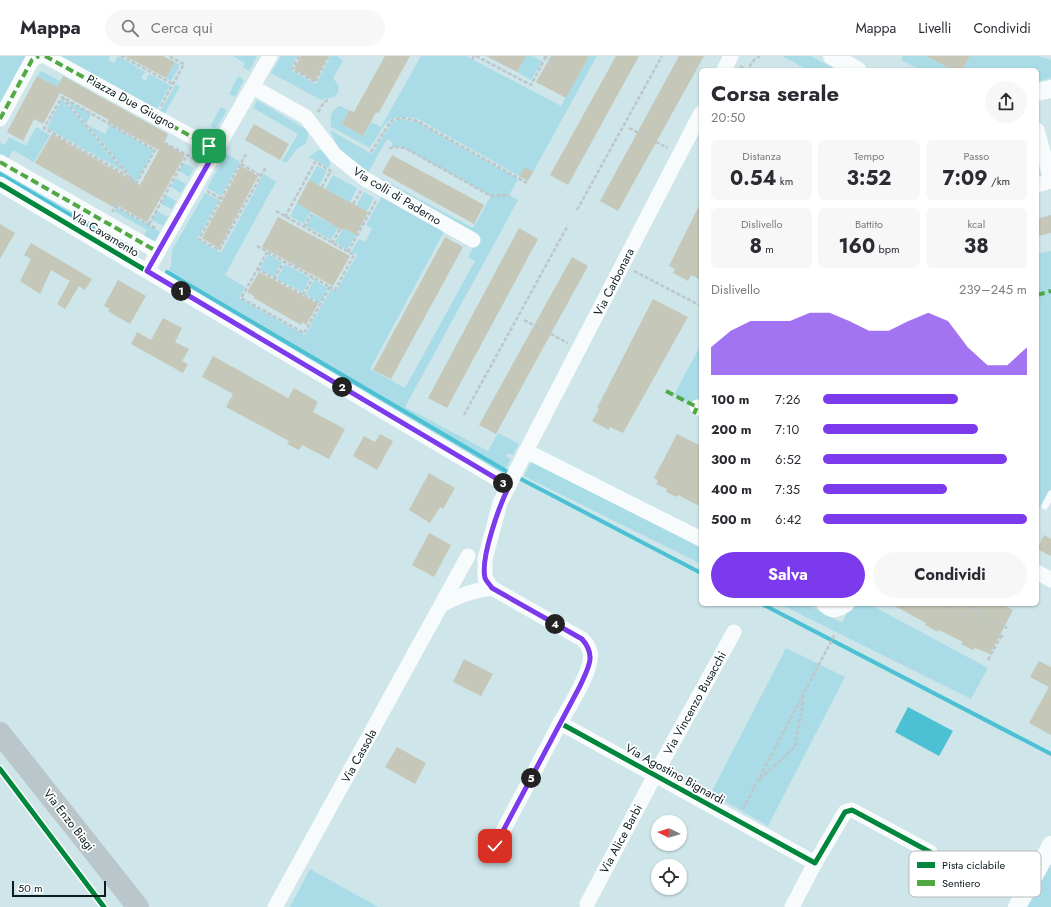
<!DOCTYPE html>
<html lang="it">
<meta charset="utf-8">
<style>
body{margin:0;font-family:Jost,sans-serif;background:#f7f7f7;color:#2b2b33;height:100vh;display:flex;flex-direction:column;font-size:15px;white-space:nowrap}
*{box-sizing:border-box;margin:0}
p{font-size:13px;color:#7c7c81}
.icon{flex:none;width:22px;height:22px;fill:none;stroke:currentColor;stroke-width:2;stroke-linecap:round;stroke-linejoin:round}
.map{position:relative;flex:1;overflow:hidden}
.panel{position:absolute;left:699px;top:12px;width:340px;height:538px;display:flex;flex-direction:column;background:#fff;border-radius:6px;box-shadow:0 1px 3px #0004}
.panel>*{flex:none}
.needle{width:26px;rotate:275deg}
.tools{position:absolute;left:651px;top:759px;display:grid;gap:8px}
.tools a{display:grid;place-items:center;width:36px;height:36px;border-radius:50%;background:#fff;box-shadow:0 1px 3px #0004;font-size:20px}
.scale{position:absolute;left:12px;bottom:10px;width:94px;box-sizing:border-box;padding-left:4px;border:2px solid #0c1c1f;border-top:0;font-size:11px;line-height:14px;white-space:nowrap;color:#0c1c1f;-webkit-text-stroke:3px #fff;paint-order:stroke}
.pin{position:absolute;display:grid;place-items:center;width:34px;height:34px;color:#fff;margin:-17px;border-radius:8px;box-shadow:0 2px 6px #0006}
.km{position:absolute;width:20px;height:20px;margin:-10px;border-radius:50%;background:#222;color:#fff;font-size:11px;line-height:20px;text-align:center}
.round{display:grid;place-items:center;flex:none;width:42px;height:42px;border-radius:21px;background:#f7f7f7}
.headline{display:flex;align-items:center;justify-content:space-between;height:68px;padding:0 12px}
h1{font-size:22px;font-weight:700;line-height:30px}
.stats{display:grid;grid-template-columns:repeat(3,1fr);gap:6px;height:68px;padding:4px 12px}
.stats div{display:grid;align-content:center;border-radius:6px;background:#f7f7f7;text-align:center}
.stats b{font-size:20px;font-weight:700}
.stats small{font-size:11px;font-weight:400}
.stats p{font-size:11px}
.chart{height:112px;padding:8px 12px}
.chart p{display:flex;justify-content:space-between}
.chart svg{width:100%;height:72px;margin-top:4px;fill:#7c3aed;opacity:.7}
.primary-button{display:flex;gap:8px;margin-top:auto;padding:8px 12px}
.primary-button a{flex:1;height:46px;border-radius:24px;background:#7c3aed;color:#fff;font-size:16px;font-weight:700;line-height:46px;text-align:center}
.primary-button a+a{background:#f7f7f7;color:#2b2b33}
ul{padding:0 12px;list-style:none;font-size:13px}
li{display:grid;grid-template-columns:64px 48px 1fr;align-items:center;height:30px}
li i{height:10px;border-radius:5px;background:#7c3aed}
header{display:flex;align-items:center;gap:24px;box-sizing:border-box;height:56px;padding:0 20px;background:#fff;border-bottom:1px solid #e1e1e2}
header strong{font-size:19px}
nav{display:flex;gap:22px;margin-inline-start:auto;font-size:14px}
.search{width:280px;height:36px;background:#f7f7f7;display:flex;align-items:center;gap:10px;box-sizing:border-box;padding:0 14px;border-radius:22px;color:#7c7c81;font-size:15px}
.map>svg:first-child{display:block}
.green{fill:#aadce7}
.water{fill:#4cc1d3}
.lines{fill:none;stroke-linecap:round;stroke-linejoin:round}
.stream{stroke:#4cc1d3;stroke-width:4}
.building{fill:#c5c8b9}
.path{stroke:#bec6c8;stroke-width:2.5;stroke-dasharray:4 2;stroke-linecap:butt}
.service{stroke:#f8fbfc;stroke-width:7}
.minor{stroke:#f8fbfc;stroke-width:15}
.tertiary{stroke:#f8fbfc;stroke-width:18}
.primary{stroke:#bac6c9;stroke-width:22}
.quiet{stroke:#50a943;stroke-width:4;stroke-dasharray:8 4;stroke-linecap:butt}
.cycleway-casing{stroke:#fff;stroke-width:8}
.cycleway{stroke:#00873e;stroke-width:5}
.route-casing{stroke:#fff;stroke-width:8}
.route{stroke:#7c3aed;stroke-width:5}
.labels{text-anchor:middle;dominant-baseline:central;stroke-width:3.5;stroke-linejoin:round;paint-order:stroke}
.street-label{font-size:12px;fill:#0c1c1f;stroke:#fff}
.key{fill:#fff;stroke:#b6bbbc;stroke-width:1}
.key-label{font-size:11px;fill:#0c1c1f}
</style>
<header>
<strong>Mappa</strong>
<div class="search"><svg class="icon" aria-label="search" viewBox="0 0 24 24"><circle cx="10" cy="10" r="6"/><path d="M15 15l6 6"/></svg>Cerca qui</div>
<nav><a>Mappa</a><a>Livelli</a><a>Condividi</a></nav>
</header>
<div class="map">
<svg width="1051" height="851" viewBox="0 0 1051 851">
<rect width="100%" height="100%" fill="#cee5ea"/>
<g class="green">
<polygon points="0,0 30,0 0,56"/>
<polygon points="57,0 110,0 108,4 114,7 118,0 145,16 141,22 146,25 149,18 170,29 156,55"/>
<polygon points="233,0 257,0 249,15 243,11 245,7"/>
<polygon points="281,0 297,0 290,14 316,28 331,0 337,0 343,5 333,22 339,30 338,37 334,41 321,44 271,17"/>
<path d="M 421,0 L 466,0 L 561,50 L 589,0 L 597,0 L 528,125 L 418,63 C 385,56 386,68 370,92 L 331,71 C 330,61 330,54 340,50 L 349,54 L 342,68 L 363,80 L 371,66 L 381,71 Z"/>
<polygon points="526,0 533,0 542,5 531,24 517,16"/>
<polygon points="782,0 811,0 837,14 808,14"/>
<polygon points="903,0 926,0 952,14 916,14 917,12 901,4"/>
<polygon points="970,0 1038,0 1051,4 1051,22 1037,26 1037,14 963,14"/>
<polygon points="175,6 180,9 171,25 166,22"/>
<polygon points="41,15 60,25 57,31 37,20"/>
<polygon points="238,20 244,24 235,41 229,38"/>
<polygon points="176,28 180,30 164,59 159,57"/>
<polygon points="62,43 125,116 47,72"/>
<polygon points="66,44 91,58 86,68 105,78 110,69 154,94 136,126"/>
<polygon points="257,44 307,74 308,79 306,87 297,93 286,107 282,105 298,78 253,52"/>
<polygon points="221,51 227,54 216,73 210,70"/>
<polygon points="399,63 417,66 518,123 509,139 518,144 405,351 488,395 498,377 519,388 513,399 508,397 506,400 511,403 502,420 167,220 171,209 172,194 205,137 219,144 197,183 221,197 264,118 276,126 225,219 245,231 239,242 305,279 331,233 336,235 357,199 351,196 359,183 365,186 372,173 366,169 382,140 445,174 370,313 405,332 475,205 468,201 475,188 378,125 380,122 473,172 491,140 405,92 392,91 392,86 387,83 369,115 366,116 338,92 330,74 372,98 391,67"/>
<polygon points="36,71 50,79 34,106 13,94 7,104 0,100 0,86 5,89 9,81 26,90"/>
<path d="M 318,94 L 323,95 C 328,100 332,104 329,112 L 309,101 Z"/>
<polygon points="226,98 240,106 221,140 207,132"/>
<polygon points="184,107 194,112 189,121 179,115"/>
<polygon points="317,110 327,115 319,130 309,124"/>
<polygon points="0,111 138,191 133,203 0,124"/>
<polygon points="333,119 357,132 350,146 325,133"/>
<polygon points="176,122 186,128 181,137 171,131"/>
<polygon points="364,136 374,142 367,155 356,150"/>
<polygon points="166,139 176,145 172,153 161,148"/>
<polygon points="297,147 311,155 304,168 290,160"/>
<polygon points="116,151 160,176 153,189 142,183 147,174 114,155"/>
<polygon points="157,155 168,161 163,170 152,164"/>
<polygon points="313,158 338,172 331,184 306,170"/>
<polygon points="344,172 356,179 347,194 335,186"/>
<polygon points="1051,195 1051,433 1038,454 1037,198"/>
<polygon points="268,198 282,206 274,221 259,213"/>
<polygon points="285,208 310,222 303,236 277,223"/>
<polygon points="314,224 328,232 320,247 306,238"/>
<polygon points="701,288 701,353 674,339"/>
<polygon points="533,403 701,492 701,508 524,420"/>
<polygon points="780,548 806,548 842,567 851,548 869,548 988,612 971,643"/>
<polygon points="786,592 845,621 768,770 711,737"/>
<polygon points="1051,789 1051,851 1017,851"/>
<polygon points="310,813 378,851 290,851"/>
</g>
<polygon class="water" points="908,651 953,675 939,700 895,676"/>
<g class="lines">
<g class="stream">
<polyline points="0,118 136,198"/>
<polyline points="167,216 511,418"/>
<polyline points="517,421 701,517"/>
<polyline points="762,548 1051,698"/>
</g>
</g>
<g class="building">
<polygon points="125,0 163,0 175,6 166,22"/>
<polygon points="301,0 328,0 315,25 294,13"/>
<polygon points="385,0 410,0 378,58 376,56 363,80 342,68 349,54 354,56"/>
<polygon points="486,0 526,0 517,16"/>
<polygon points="551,0 589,0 566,42 536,26"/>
<polygon points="616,0 639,0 568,129 550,119"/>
<polygon points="679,0 704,0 618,155 600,145"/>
<polygon points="926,0 970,0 963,14 952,14"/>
<polygon points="37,20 57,31 63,20 168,78 164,87 185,99 147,166 115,148 113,151 35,107 52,78 140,129 159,94 108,66 109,64 60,37 43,68 34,63 23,85 7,76"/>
<polygon points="254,68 289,88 280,104 245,84"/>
<polygon points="392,99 484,149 474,168 382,117"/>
<polygon points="241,110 258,120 219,192 202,182"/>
<polygon points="525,111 533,116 528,125 519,120"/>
<polygon points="309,124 368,156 356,179 344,172 342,174 338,172 297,147"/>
<polygon points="701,146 701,224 691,219 688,225 673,217 675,213 669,210"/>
<polygon points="1051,159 1051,177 1037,180 1037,163"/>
<polygon points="278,161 350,200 333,230 262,191"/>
<polygon points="0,168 15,177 0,203"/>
<polygon points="519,172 538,183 447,352 428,342"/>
<polygon points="445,181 463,191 391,323 373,314"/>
<polygon points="31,187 92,223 85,234 79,230 65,253 57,248 70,225 51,214 40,238 20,225 31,203 24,199"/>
<polygon points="572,201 588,210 496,378 479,369"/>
<polygon points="259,216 318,248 306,269 302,266 301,269 254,242 254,240 247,236"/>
<polygon points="118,224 146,240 130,268 108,255 110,253 104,250"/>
<polygon points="653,243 688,261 623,377 610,371 609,374 592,365 599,353 597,352"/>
<polygon points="163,262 182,272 175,286 189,293 182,305 188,308 183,317 131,288 137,276 151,284"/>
<polygon points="213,300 288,342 294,332 318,346 313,356 345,373 329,403 302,389 299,394 287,388 289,385 226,351 233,338 202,321"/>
<polygon points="380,378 393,385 377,414 353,400 364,380 375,386"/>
<polygon points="677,378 701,390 701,451 678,439 677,441 666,436 667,433 656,428 658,425 654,422"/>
<polygon points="429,417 455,432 443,453 440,451 430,467 409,454"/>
<polygon points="429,477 451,489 434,521 412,509"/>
<polygon points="1044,479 1051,483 1051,500 1037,493"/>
<polygon points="891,548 1002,548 1013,554 990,598 975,592 973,594 961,588 963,586 939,574 938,576 925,569 926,567"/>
<polygon points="464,603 493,618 481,640 453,626"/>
<polygon points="1039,605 1051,611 1051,679 1029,667 1049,631 1030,621"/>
<polygon points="397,691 426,707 415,728 385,711"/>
</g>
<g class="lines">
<g class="path">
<polyline points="121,0 173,28"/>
<polyline points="299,0 292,13 315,26 329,0"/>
<polyline points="476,0 531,29 546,0"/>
<polyline points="544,0 557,7"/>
<polyline points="472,3 474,0"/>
<polyline points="740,10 747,14 754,4 760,0"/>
<polyline points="62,41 136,128 155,94 62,41 44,72 131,122 112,156"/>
<polyline points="161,50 184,8 169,0"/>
<polyline points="318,56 324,46 329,44"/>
<polyline points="629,72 668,92"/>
<polyline points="165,87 196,104"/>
<polyline points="389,92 396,91 405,92 491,140 509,139"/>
<path d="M 371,96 L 390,66 C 399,60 407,62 417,65 L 527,127"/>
<polyline points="246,98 199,183 219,194 266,111"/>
<polyline points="241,108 261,120"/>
<polyline points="322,131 331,114"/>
<polyline points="207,135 223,144"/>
<polyline points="353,148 361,135"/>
<polyline points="115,150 157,173"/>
<polyline points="577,154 662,0"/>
<polyline points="276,155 354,199 335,234 330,231"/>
<polyline points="285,161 315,106 334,117"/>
<polyline points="149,168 187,99"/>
<polyline points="304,171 312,158"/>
<polyline points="332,187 340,173"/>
<polyline points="310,189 316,178"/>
<polyline points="257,190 330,231 304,277 241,242 267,196"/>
<polyline points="348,196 376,145"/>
<polyline points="296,212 303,200"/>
<polyline points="257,213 320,248"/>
<polyline points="634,215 701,250"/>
<polyline points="274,223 284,206"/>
<polyline points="303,239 313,222"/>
<polyline points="524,264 568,287"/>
<polyline points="464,359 568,169"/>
<polyline points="942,548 1003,581"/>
<polyline points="963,548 1007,572"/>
<polyline points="976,566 986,548"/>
<polyline points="988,604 1001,580"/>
<polyline points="760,723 795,691 804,640"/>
<polyline points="743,753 835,578"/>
</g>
<polyline class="service" points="1045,450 1051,438"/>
<g class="minor">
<polyline points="45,0 216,94"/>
<polyline points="724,14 731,0"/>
<polyline points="253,31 306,61 335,99 365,123 473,184"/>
<polyline points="701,57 526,395 701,483"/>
<polyline points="0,63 32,4 39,0"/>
<polyline points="1037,74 1051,124"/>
<polyline points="0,106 158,196"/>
<polyline points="0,128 509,430"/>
<polyline points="1037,129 1051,125"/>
<polyline points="147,215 270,0"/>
<polyline points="697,351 701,353"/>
<polyline points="1037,516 1051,524"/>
<path d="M 492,532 L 582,583 C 586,587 589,590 590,596 C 594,613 569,651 560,667 L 815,807 L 845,756 L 852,754 L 930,796"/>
<path d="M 443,548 C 458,540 475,534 492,532 L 485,522 L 485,503 L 500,447 L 526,395"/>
<path d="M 824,548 C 831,557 839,554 847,548"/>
<polyline points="495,790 560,667"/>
<polyline points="587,848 655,719 734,576"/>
<polyline points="275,851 468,500"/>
<polyline points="792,851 815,807"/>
</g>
<g class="tertiary">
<polyline points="832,0 857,14"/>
<polyline points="1037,36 1051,33"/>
<polyline points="1017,851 1051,789"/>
</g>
<polyline class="primary" points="0,677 138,851"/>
<g class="quiet">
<polyline points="45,0 216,94"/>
<polyline points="0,63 32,4 39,0"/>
<polyline points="0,106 158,196"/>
<polyline points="1037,239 1051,235"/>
<polyline points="666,335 697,351 694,358"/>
</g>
<g class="cycleway-casing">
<g id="cycleway">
<polyline points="0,128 509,430"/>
<path d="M 492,532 L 582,583 C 586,587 589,590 590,596 C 594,613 569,651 560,667 L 815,807 L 845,756 L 852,754 L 930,796"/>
<polyline points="0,713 104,851"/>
</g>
</g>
<use href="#cycleway" class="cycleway"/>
</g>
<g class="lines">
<g class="route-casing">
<path id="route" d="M 209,90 L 216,94 L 147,215 L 509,430 C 500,448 480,502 485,522 C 486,525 490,529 492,532 L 582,583 C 597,600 588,612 580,630 L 495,790"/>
</g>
<use href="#route" class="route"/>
</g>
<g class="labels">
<g class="street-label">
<text transform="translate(131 46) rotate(29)">Piazza Due Giugno</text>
<text transform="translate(397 140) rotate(31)">Via colli di Paderno</text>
<text transform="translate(105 178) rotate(31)">Via Cavamento</text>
<text transform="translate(614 226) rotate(-63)">Via Carbonara</text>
<text transform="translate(695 647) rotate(-61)">Via Vincenzo Busacchi</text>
<text transform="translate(359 700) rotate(-61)">Via Cassola</text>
<text transform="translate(675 718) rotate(29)">Via Agostino Bignardi</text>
<text transform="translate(69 764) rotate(52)">Via Enzo Biagi</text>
<text transform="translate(621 783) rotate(-62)">Via Alice Barbi</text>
</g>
</g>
<rect x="909" y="795" width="132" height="46" rx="6" class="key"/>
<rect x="917" y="806" width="18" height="6" fill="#00873e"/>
<rect x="917" y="824" width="18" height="6" fill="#50a943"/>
<g class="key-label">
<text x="942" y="813">Pista ciclabile</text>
<text x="942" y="831">Sentiero</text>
</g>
</svg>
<div class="tools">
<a><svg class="needle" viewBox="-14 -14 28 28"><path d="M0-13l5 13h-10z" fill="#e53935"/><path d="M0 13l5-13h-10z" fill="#7c7c81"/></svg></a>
<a><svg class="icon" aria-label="locate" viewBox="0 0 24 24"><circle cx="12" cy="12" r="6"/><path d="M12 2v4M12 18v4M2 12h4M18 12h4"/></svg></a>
</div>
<div class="scale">50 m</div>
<div class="pin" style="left:209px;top:90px;background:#1e9e55"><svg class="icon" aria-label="arrive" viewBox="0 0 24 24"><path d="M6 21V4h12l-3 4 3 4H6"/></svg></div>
<div class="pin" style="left:495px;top:790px;background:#d93025"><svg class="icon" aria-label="check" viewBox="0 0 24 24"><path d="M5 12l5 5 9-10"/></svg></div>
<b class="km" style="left:181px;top:235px">1</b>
<b class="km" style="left:342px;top:331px">2</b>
<b class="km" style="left:503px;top:427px">3</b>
<b class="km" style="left:555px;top:568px">4</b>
<b class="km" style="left:531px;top:722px">5</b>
<section class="panel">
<div class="headline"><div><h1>Corsa serale</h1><p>20:50</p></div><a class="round"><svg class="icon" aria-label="share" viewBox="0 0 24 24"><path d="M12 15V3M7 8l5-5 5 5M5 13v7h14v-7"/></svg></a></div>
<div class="stats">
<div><p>Distanza</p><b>0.54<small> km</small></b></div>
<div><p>Tempo</p><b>3:52</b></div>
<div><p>Passo</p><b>7:09<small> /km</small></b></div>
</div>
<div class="stats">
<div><p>Dislivello</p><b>8<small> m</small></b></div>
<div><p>Battito</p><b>160<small> bpm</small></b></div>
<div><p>kcal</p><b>38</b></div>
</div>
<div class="chart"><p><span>Dislivello</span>239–245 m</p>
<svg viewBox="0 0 160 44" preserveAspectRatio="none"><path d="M0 44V27L10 17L20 11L30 11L40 11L50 6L60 6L70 11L80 17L90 17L100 11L110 6L120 11L130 27L140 38L150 38L160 27V44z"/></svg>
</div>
<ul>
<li><b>100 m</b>7:26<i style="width:66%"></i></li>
<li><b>200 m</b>7:10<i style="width:76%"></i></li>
<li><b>300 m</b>6:52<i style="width:90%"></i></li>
<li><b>400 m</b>7:35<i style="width:61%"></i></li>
<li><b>500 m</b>6:42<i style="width:100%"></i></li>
</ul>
<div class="primary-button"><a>Salva</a><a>Condividi</a></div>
</section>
</div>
